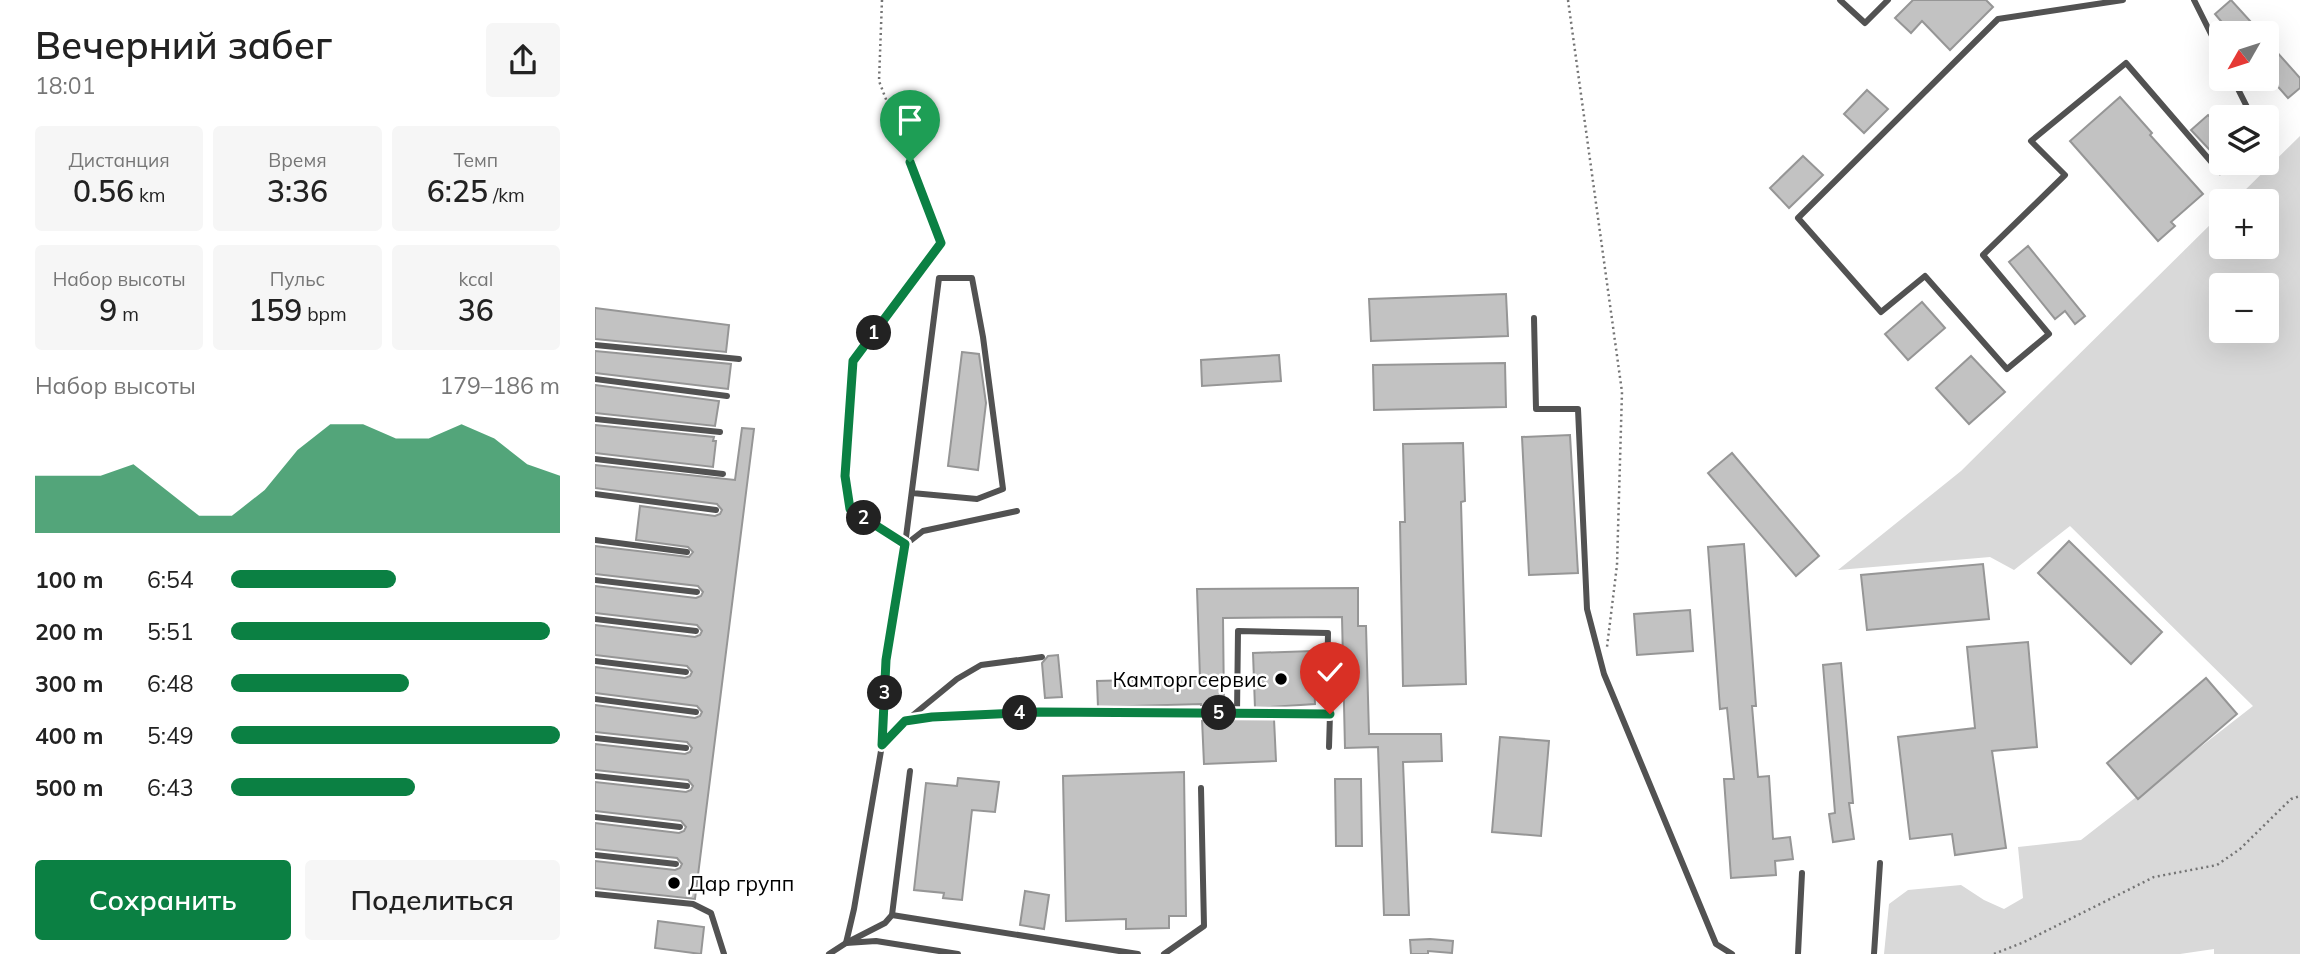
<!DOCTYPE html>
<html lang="ru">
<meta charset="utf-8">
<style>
body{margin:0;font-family:Mulish,sans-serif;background:#f6f6f6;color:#222;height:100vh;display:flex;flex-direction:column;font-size:26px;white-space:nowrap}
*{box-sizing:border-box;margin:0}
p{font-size:23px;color:#767676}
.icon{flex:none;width:38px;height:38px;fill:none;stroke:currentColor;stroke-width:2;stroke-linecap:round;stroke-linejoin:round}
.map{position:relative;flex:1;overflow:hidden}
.details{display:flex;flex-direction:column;background:#fff;width:595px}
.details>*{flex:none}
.needle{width:46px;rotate:231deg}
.tools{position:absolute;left:1614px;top:21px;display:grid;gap:14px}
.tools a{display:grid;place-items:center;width:70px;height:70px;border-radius:7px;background:#fff;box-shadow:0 7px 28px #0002;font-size:35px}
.pin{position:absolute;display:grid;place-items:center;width:60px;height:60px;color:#fff;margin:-72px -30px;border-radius:50% 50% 50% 0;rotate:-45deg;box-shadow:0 0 7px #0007}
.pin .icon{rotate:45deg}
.km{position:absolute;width:35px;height:35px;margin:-18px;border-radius:50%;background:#222;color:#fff;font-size:19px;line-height:35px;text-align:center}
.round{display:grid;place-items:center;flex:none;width:74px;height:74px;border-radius:7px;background:#f6f6f6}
.head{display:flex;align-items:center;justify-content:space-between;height:119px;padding:0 35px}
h1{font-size:38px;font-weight:600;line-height:52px}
.figures{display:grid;grid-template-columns:repeat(3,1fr);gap:10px;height:119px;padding:7px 35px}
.figures div{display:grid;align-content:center;border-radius:7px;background:#f6f6f6;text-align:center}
.figures b{font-size:30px;font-weight:600}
.figures small{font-size:19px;font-weight:400}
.figures p{font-size:19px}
.chart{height:196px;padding:14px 35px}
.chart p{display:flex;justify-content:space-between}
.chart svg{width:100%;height:126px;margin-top:7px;fill:#0b8043;opacity:.7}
.action{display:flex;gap:14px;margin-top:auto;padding:14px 35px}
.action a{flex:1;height:80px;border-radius:7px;background:#0b8043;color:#fff;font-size:28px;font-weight:600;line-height:80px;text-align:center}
.action a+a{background:#f6f6f6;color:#222}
ul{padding:0 35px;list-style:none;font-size:23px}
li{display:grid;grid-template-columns:112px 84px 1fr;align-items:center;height:52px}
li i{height:18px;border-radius:9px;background:#0b8043}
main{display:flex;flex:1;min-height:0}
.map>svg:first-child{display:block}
.green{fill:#d9d9d9;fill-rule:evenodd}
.building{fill:#c2c2c2;stroke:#969696;stroke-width:2}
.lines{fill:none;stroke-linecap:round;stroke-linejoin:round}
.path{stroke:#747474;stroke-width:2.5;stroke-dasharray:2 3.5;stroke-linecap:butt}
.service{stroke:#525252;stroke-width:6}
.route-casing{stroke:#fff;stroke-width:14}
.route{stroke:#0b8043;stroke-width:9}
.poi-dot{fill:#000;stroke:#fff;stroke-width:2.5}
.labels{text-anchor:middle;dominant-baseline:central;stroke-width:5;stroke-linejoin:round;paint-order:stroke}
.poi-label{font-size:21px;fill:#000;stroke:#fff;text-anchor:end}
</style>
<main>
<section class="details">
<div class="head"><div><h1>Вечерний забег</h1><p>18:01</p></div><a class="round"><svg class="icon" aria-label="share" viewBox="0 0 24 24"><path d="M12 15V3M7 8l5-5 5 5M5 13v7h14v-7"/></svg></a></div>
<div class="figures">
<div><p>Дистанция</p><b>0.56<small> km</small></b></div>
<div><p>Время</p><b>3:36</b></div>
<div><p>Темп</p><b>6:25<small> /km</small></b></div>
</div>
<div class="figures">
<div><p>Набор высоты</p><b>9<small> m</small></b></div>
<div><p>Пульс</p><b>159<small> bpm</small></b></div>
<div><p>kcal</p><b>36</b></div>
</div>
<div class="chart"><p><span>Набор высоты</span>179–186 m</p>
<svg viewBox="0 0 160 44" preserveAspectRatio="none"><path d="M0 44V24L10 24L20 24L30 20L40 29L50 38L60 38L70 29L80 15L90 6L100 6L110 11L120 11L130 6L140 11L150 20L160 24V44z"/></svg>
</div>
<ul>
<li><b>100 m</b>6:54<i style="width:50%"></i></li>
<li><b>200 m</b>5:51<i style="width:97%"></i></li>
<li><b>300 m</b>6:48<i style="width:54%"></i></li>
<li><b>400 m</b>5:49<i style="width:100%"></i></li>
<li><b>500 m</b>6:43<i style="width:56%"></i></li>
</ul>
<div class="action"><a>Сохранить</a><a>Поделиться</a></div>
</section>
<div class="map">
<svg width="1705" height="954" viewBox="0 0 1705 954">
<rect width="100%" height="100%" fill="#fff"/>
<path class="green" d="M 1705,136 L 1705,954 L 1619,954 L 1619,949 L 1585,954 L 1289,954 L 1294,904 L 1313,890 L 1366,885 L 1389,900 L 1409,909 L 1428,898 L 1423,847 L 1486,840 L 1658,706 L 1475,526 L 1419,570 L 1395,557 L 1243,570 L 1366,471 L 1626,214 L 1626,247 L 1671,247 L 1671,201 L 1639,201 ZM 1626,285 L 1671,285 L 1671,331 L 1626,331 Z"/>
<g class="building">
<polygon points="1318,0 1391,0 1398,7 1355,50 1327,21 1316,33 1300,18"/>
<polygon points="1636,0 1666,33 1636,33 1620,14"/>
<polygon points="1671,40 1705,78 1705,88 1693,98 1671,73"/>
<polygon points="1272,90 1293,109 1269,133 1249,114"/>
<polygon points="1525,97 1557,133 1555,135 1608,194 1576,222 1580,226 1563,241 1475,141"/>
<polygon points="1613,115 1626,128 1626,162 1596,130"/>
<polygon points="1208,156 1228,175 1194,208 1175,188"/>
<polygon points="1433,246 1490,316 1480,324 1470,311 1460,319 1414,262"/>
<polygon points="911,294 913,336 776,341 774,299"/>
<polygon points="1327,302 1350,328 1313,360 1290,334"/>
<polygon points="0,308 134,325 131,352 0,339"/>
<polygon points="0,351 136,364 133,389 0,373"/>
<polygon points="367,352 384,354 391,403 383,470 353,466"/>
<polygon points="684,355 686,381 607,386 606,360"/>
<polygon points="1376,356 1410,392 1374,424 1341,388"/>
<polygon points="910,363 911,407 779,410 778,365"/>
<polygon points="0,385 124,401 120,426 0,413"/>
<polygon points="0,425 119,437 118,441 121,441 118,467 0,453"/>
<polygon points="147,428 159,429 100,899 0,888 0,861 80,870 85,868 87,864 82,858 0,849 0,823 84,833 89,831 91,827 86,821 0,811 0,782 91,792 96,790 98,786 93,780 0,770 0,744 90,754 95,752 97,748 92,742 0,732 0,705 100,718 105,716 107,712 102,706 0,693 0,667 90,678 95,676 97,672 92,666 0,655 0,625 100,637 105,635 107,631 102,625 0,613 0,586 101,598 106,596 108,592 103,586 0,574 0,546 94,557 98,552 93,547 41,540 45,506 120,516 125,514 127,510 122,504 0,488 0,465 140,480"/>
<polygon points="975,435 983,573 934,575 927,437"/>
<polygon points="868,443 870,501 866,502 871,684 808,686 805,522 810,522 808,444"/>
<polygon points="1137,453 1224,556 1201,576 1113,473"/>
<polygon points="1474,541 1567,632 1536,664 1443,573"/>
<polygon points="1149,544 1161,706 1157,706 1163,777 1174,776 1178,839 1195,837 1198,859 1180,861 1181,875 1136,878 1129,779 1139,779 1132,708 1125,709 1113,547"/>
<polygon points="1388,564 1394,619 1272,630 1266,575"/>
<polygon points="763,588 763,626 771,626 774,734 846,734 847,761 808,762 814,915 789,915 783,747 750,748 747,617 628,618 629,708 606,707 606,704 503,707 502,681 605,678 602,589"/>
<polygon points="1095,610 1098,651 1042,655 1039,614"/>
<polygon points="1433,642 1442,747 1397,751 1411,848 1360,855 1357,834 1315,839 1303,737 1380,728 1372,647"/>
<polygon points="718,651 720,704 660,708 658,653"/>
<polygon points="463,655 467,697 450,698 447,663 453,656"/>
<polygon points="1246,663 1258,803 1254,803 1259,839 1238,842 1234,814 1240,813 1228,665"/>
<polygon points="1611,678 1642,714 1543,799 1512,763"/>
<polygon points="607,719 679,719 681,761 609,764"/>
<polygon points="905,737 954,741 946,836 897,832"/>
<polygon points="589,772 591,916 574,916 574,928 531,929 531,919 471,921 468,776"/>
<polygon points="363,778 404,782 400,812 377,810 367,900 348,898 349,893 319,890 331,783 362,786"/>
<polygon points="740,779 766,779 767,846 741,846"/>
<polygon points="430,891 454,895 449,929 425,925"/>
<polygon points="63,921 109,927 106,954 60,948"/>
<polygon points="835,939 858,941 857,953 833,951 833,954 816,954 815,940"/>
</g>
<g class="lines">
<g class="path">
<polyline points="287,0 284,81 346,243 258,361 250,476 255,509 302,539"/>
<polyline points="973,0 1027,392 1022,565 1012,647"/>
<polyline points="1399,954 1429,942 1559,877 1622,865 1645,849 1696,799 1705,796"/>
</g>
<g class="service">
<polyline points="1245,0 1270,23 1293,0"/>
<polyline points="1528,0 1403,19 1203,218 1286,312 1330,276 1412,369 1454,334 1388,255 1470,175 1436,141 1531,63 1625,172 1635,163"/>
<polyline points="1599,0 1626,54"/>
<polyline points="1638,79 1657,117"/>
<polyline points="939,318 941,409 983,409 992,609 1009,674 1121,944 1137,954"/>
<polyline points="0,345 144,359"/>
<polyline points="0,379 132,396"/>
<polyline points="0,419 125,432"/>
<polyline points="0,459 128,474"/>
<polyline points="0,494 121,510"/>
<polyline points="0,540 92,552"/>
<polyline points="310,545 344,278 377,278 388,337 408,489 382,499 317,493"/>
<polyline points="0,580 102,592"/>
<polyline points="0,619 101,631"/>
<polyline points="0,661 91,672"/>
<polyline points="0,699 101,712"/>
<polyline points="450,712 735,714 734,747"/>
<polyline points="642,713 643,631 733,633 732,691"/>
<polyline points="312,720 362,679 386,665 447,657"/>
<polyline points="0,738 91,748"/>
<polyline points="287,745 291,660 310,545 328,531 422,511"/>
<polyline points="0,776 92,786"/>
<polyline points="0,817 85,827"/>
<polyline points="0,855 81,864"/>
<polyline points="0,894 98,904 116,913 129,954"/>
<polyline points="297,915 543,954"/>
<polyline points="251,943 259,909 287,745 310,721 337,717 454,712"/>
<polyline points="251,943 290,923 297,915 315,771"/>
<polyline points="234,954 251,943 281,941 363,954"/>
<polyline points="569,954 609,926 606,788"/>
<polyline points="1203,954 1207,873"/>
<polyline points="1279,954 1285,863"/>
</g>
</g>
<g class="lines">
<g class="route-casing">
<polyline id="route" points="315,162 346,243 258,361 250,476 255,509 310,544 291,660 287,745 310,721 337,717 444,712 735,714"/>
</g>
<use href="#route" class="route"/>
</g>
<g class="poi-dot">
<circle cx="686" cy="679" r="7"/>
<circle cx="79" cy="883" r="7"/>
</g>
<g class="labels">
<g class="poi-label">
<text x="672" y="679">Камторгсервис</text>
<text x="93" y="883" text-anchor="start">Дар групп</text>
</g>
</g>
</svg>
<div class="tools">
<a><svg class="needle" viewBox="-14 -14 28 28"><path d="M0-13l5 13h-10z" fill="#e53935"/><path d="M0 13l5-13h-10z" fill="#767676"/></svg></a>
<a><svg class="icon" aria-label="layers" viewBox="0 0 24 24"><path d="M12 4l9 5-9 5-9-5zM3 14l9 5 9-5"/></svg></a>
<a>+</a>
<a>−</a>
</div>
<div class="pin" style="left:315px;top:162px;background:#1e9e55"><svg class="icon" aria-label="arrive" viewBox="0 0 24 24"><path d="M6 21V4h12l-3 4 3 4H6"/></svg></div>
<div class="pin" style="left:735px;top:714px;background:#d93025"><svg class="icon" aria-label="check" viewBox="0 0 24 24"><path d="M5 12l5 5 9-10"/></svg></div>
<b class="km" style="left:279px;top:333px">1</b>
<b class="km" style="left:269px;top:518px">2</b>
<b class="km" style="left:290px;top:693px">3</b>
<b class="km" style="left:425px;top:713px">4</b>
<b class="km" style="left:624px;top:713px">5</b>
</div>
</main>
